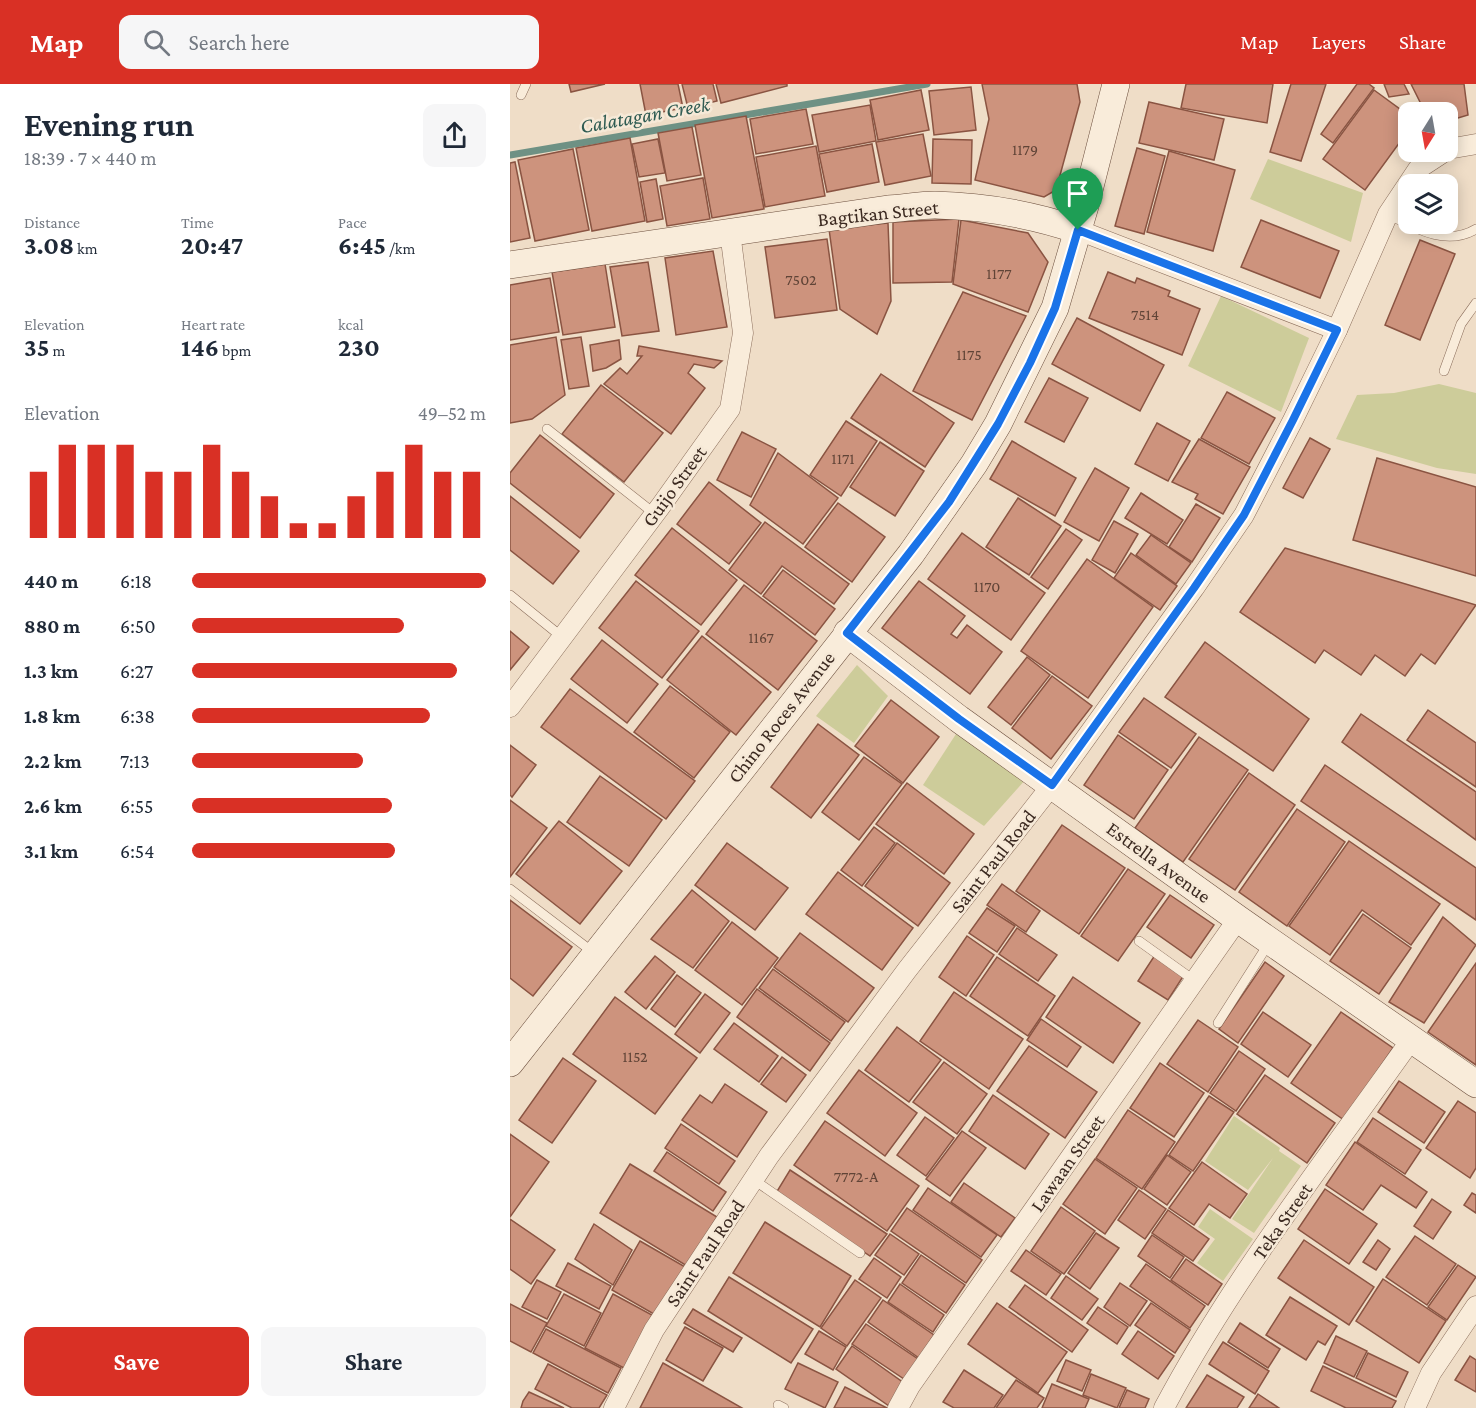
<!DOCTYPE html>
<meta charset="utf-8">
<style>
body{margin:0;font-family:"Crimson Pro",serif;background:#f6f6f7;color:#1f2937;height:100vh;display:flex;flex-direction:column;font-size:22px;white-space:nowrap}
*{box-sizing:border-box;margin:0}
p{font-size:20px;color:#747a83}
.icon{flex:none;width:33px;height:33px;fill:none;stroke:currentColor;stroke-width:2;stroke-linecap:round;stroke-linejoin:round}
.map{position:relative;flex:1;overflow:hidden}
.drawer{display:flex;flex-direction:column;background:#fff;width:510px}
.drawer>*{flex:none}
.needle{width:39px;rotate:191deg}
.controls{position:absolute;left:888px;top:18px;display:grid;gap:12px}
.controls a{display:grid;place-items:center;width:60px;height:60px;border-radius:12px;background:#fff;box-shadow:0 3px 15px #0003;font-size:30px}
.pin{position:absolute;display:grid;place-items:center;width:51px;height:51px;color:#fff;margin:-62px -26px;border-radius:50% 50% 50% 0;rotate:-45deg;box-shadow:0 0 6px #0007}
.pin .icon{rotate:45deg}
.round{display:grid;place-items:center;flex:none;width:63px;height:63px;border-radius:12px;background:#f6f6f7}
.overview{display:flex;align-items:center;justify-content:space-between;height:102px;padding:0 24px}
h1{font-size:33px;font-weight:700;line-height:45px}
.metrics{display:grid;grid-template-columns:repeat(3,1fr);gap:9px;height:102px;padding:6px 24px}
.metrics div{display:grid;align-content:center}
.metrics b{font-size:26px;font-weight:700}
.metrics small{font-size:16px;font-weight:400}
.metrics p{font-size:16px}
.chart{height:168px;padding:12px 24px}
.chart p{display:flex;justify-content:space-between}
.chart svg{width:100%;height:108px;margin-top:6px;stroke:#d93025;stroke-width:6}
.action{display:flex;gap:12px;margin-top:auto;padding:12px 24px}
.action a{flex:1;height:69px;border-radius:12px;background:#d93025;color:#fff;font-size:24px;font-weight:700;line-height:69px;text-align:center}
.action a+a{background:#f6f6f7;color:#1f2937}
ul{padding:0 24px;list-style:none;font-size:20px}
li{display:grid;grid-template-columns:96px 72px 1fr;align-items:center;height:45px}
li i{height:15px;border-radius:8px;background:#d93025}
header{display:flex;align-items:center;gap:36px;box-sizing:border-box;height:84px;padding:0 30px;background:#d93025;color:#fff}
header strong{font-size:28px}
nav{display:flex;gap:33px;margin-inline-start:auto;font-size:21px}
.search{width:420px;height:54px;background:#f6f6f7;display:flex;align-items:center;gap:15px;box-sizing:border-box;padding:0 21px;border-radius:12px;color:#747a83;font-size:22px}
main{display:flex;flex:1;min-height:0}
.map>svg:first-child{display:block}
.green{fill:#cdcc9a}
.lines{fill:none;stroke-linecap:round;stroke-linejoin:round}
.stream{stroke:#6e9184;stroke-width:7}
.building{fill:#cd937d;stroke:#8a5442;stroke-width:1.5}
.lane-casing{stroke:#8b6e5c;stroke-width:10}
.street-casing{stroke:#8b6e5c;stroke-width:21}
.secondary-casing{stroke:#6d503f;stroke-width:28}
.lane{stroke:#f9ecda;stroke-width:9}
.street{stroke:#f9ecda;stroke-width:20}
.secondary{stroke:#f9ecda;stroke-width:27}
.route-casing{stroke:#fff;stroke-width:12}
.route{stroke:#1a73e8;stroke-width:8}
.labels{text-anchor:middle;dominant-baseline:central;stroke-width:5;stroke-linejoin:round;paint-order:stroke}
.number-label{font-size:16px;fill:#604437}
.street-label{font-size:20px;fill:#3b2920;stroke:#f6e9d7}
.water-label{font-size:21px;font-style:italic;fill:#2f5b52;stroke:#f6e9d7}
</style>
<header>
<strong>Map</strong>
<div class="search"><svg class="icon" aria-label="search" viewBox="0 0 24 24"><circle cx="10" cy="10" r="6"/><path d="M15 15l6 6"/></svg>Search here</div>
<nav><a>Map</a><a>Layers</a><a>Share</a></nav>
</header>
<main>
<section class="drawer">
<div class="overview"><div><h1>Evening run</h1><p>18:39 · 7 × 440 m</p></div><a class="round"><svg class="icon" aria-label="share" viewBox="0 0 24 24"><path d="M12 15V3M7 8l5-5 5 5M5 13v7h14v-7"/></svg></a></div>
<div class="metrics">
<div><p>Distance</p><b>3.08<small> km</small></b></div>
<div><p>Time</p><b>20:47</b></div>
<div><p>Pace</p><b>6:45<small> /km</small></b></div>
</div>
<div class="metrics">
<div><p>Elevation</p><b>35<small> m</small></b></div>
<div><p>Heart rate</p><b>146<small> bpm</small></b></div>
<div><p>kcal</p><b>230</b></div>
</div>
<div class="chart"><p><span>Elevation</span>49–52 m</p>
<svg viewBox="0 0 160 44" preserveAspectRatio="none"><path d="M5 44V17M15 44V6M25 44V6M35 44V6M45 44V17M55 44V17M65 44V6M75 44V17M85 44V27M95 44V38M105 44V38M115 44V27M125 44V17M135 44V6M145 44V17M155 44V17"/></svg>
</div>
<ul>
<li><b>440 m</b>6:18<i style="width:100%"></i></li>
<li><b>880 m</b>6:50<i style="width:72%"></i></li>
<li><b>1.3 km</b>6:27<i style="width:90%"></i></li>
<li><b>1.8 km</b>6:38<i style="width:81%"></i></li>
<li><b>2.2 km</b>7:13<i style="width:58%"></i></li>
<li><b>2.6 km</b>6:55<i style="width:68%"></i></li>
<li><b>3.1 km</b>6:54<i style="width:69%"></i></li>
</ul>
<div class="action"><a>Save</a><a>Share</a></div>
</section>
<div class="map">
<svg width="966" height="1324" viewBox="0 0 966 1324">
<rect width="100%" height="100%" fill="#efddc7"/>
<g class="green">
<polygon points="758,75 853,109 841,158 740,115"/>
<polygon points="711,212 799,254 771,328 678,282"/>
<polygon points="929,300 966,309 966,390 927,384 826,355 847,311 884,309"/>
<polygon points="347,581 378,612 344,659 306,632"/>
<polygon points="446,650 516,695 474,742 413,701"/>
<polygon points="724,1032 770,1064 769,1067 791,1082 744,1149 722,1135 763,1074 738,1106 695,1077"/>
<polygon points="700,1125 743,1155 713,1197 687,1179 705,1155 688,1143"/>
</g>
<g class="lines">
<polyline class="stream" points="0,71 417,0"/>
</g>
<g class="building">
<polygon points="59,0 95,0 61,8"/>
<polygon points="130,0 168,0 173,24 136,31"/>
<polygon points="172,0 203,0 207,17 178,24"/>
<polygon points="206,0 277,0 277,2 211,19"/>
<polygon points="472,0 567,0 570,18 546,106 534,113 465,96 479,35"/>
<polygon points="676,0 763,0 757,39 671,24"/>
<polygon points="781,0 816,0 791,77 760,68"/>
<polygon points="847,0 859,0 864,4 823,59 811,50"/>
<polygon points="874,0 894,0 899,10 879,13"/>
<polygon points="901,0 954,0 958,31 938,37 938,28 915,28"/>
<polygon points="461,3 466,46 424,51 419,7"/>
<polygon points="411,6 419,46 368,56 360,16"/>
<polygon points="864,6 898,31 898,47 855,106 813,75"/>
<polygon points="639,18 714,35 704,76 629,59"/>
<polygon points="360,21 366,57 309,68 302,31"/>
<polygon points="296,25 303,60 246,70 240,35"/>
<polygon points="236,32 254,125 202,134 185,41"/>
<polygon points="182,43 191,91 157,97 148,49"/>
<polygon points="413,50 421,92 375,101 366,58"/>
<polygon points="120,54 135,137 82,147 66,64"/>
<polygon points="148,55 155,89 129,93 122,60"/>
<polygon points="423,55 462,56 461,100 422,99"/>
<polygon points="362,60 369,98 317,108 309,70"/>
<polygon points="306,62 315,112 255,123 246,73"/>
<polygon points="627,64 655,72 634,150 605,142"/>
<polygon points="63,65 79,146 25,157 8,76"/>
<polygon points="659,67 725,86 703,167 637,148"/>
<polygon points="5,78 20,154 0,158 0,79"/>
<polygon points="193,94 200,135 157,142 150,102"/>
<polygon points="146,95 153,135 137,138 130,98"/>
<polygon points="449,135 442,198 383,199 383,138"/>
<polygon points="451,136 518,149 538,178 518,228 443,200"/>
<polygon points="751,136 829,167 810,214 731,183"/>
<polygon points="378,139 381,217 367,250 330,225 319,145"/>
<polygon points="317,155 327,226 265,234 255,163"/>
<polygon points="910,156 945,170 910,256 875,241"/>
<polygon points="203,167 217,243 166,251 155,174"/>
<polygon points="138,178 149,247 112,252 100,183"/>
<polygon points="95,180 105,243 53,251 42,188"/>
<polygon points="598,188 625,199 627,194 660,207 658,212 690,225 672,271 579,234"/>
<polygon points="40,194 49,248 0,256 0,201"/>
<polygon points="453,208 516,232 462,336 403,307"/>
<polygon points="567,234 654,281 630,327 542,280"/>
<polygon points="46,253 55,311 22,335 0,339 0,261"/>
<polygon points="71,253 79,302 59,305 51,256"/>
<polygon points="109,256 111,275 96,284 83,287 80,261"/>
<polygon points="129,262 212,277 204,284 184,280 178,289 195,304 161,350 94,300 110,284 117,290 132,272 127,272"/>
<polygon points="371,290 444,339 415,383 341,334"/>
<polygon points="539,294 578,314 554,358 515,338"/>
<polygon points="91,301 153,349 114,398 52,350"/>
<polygon points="717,308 765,334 739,380 691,354"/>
<polygon points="336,337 367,357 331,412 300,391"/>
<polygon points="647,339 680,357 658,397 625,380"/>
<polygon points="232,348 266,365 241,413 207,396"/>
<polygon points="30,351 104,410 70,454 0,399 0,389"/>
<polygon points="800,354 820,365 793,414 773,404"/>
<polygon points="689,355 740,383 713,430 685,415 688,410 662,398"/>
<polygon points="502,357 566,394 545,432 480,395"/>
<polygon points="370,358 414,387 385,432 340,403"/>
<polygon points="268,369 328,414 293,460 240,421"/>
<polygon points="867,374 966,403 966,492 843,456"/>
<polygon points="585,384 619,404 589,457 554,438"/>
<polygon points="199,398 251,439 219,480 167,440"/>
<polygon points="631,409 673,436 657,460 615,434"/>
<polygon points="0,412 69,467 43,500 0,466"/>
<polygon points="508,414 551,442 519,491 476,463"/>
<polygon points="328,419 375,453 342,498 295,463"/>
<polygon points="686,420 710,434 682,478 659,463"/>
<polygon points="604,437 628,450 605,489 582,476"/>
<polygon points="255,438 339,500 324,520 272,482 251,510 219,486"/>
<polygon points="162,444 227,496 191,541 125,491"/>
<polygon points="556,445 572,456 538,505 521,493"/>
<polygon points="452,449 535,509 501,556 418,495"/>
<polygon points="641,451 681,479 666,500 626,471"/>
<polygon points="775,464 966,521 925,580 911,570 895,592 865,571 851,591 814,566 805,579 730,528"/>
<polygon points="621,469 667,502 650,526 604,494"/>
<polygon points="577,475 643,523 578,614 511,567"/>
<polygon points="273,486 325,525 305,551 253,512"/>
<polygon points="126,497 189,547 152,594 89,544"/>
<polygon points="409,497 455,532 441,550 447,554 457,541 492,568 460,610 372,544"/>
<polygon points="234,501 307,557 268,606 196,550"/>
<polygon points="0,547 19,563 0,586"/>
<polygon points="192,552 261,608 226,651 157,596"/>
<polygon points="92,556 148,600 117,639 61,595"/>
<polygon points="695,558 799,635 763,687 655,613"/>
<polygon points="517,573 540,591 501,641 478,623"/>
<polygon points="542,592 582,622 541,675 502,644"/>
<polygon points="160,602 220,648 184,694 124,648"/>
<polygon points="60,605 185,697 156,735 31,643"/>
<polygon points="634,614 686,650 661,684 609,648"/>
<polygon points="381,616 429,653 393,699 345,662"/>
<polygon points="918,626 966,659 966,703 897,656"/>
<polygon points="851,630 966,708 966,756 832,658"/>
<polygon points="308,640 349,671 301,734 261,703"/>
<polygon points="608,651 658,686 624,735 574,701"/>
<polygon points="689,653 738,686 673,778 625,744"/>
<polygon points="0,661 26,681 2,713 0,711"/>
<polygon points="354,673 392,700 349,756 312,728"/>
<polygon points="815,681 966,784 966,836 791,717"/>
<polygon points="739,689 785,721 725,806 679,775"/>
<polygon points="90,692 152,736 119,782 57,738"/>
<polygon points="397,699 464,750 434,790 366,740"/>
<polygon points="0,716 37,744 0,793"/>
<polygon points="787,725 835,758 777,842 729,808"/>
<polygon points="49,737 112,787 70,840 6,790"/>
<polygon points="552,741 615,784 569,850 506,807"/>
<polygon points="364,743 385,759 352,802 331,786"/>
<polygon points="839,757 930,820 901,861 852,826 820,871 779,842"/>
<polygon points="217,759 278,804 245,846 185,801"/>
<polygon points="387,759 440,799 408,842 355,802"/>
<polygon points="618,785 655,810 608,877 571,852"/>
<polygon points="328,788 403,844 372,886 296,830"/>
<polygon points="492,800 530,827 516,848 477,821"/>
<polygon points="182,806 219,837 183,884 141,855"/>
<polygon points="660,811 704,841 681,874 637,843"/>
<polygon points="0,816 62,863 23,912 0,894"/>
<polygon points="477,824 505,842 487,868 459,849"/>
<polygon points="853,830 901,864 869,910 820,877"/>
<polygon points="933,833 966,861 914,939 879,918"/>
<polygon points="222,838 268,874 232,921 185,886"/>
<polygon points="507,844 547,871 528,897 489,870"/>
<polygon points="290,849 364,904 338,938 264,883"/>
<polygon points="457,852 484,871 456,912 429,893"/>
<polygon points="645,871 674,891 658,916 628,897"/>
<polygon points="145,872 165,888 136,925 115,908"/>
<polygon points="487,873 545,912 518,952 460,912"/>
<polygon points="755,878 774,892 728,959 709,945"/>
<polygon points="966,879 966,981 918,948"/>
<polygon points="263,885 335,938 321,957 249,904"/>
<polygon points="167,891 191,909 165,943 141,925"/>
<polygon points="563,893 630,939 603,979 536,933"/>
<polygon points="247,905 320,959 300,987 227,933"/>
<polygon points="444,908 513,955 479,1005 410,957"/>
<polygon points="195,910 220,929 190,969 165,950"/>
<polygon points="105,913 187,974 145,1030 63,970"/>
<polygon points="753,928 801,961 778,993 731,960"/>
<polygon points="831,928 883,964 834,1036 781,999"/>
<polygon points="531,935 571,963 557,983 517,956"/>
<polygon points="688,936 728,963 698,1008 657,980"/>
<polygon points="224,939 268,972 249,998 204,965"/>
<polygon points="387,943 431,976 399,1018 355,986"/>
<polygon points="519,962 587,1008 555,1054 487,1007"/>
<polygon points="729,967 755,985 726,1027 700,1009"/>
<polygon points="272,973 296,991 276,1018 251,1000"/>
<polygon points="53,974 86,997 42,1059 9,1036"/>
<polygon points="434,978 477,1010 447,1050 403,1018"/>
<polygon points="650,979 694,1009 664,1053 620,1024"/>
<polygon points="349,986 407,1029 375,1072 317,1029"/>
<polygon points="755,991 825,1039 797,1079 727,1030"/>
<polygon points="889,997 935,1028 914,1059 868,1028"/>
<polygon points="215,1000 257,1028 227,1073 172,1036 190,1011 202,1019"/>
<polygon points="483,1011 539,1050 515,1085 459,1047"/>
<polygon points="699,1012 724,1028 683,1087 659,1071"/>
<polygon points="948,1017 966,1029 966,1084 960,1094 916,1064"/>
<polygon points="618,1026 665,1058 632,1105 586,1074"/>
<polygon points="415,1033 444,1054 416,1092 387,1071"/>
<polygon points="863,1034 911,1066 895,1090 847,1058"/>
<polygon points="315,1037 409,1102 377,1147 284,1081"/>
<polygon points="171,1040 225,1077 209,1100 155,1064"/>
<polygon points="452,1047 476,1064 440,1112 416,1095"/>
<polygon points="0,1050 39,1078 0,1133"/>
<polygon points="845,1058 917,1108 906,1124 871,1101 853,1126 816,1101"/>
<polygon points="157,1068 216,1108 203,1127 144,1087"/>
<polygon points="657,1071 681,1088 657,1121 634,1105"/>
<polygon points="585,1075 627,1104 595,1150 553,1120"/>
<polygon points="692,1078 737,1110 720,1134 699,1120 684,1141 659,1124"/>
<polygon points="120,1080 207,1133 177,1182 90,1129"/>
<polygon points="280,1086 377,1150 360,1172 266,1109"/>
<polygon points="454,1099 505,1134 491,1153 441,1118"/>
<polygon points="418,1104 487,1151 471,1173 403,1126"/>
<polygon points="815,1105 867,1140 839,1180 788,1145"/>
<polygon points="629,1106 656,1125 635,1155 608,1136"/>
<polygon points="962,1109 966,1111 966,1129 954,1121"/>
<polygon points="922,1115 941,1128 923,1155 904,1142"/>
<polygon points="551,1123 585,1147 554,1190 521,1167"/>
<polygon points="397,1124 472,1176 456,1199 381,1147"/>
<polygon points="658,1126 699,1155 683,1177 642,1149"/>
<polygon points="0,1135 45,1166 21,1200 0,1185"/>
<polygon points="255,1138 341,1192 310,1243 223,1189"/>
<polygon points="84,1140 122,1166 103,1201 65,1175"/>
<polygon points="586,1149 609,1164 580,1205 558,1189"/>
<polygon points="380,1150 409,1170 394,1191 365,1171"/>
<polygon points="642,1151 674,1173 660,1194 628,1172"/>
<polygon points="905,1152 946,1180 917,1221 876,1193"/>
<polygon points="794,1156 864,1203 839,1241 768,1194"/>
<polygon points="868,1156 880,1165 866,1186 853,1178"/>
<polygon points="130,1157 177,1184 149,1233 102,1206"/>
<polygon points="516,1166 551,1190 536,1211 501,1187"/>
<polygon points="411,1171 455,1201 436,1229 392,1199"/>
<polygon points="364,1174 391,1193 377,1214 349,1195"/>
<polygon points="676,1175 712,1200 698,1221 661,1196"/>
<polygon points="58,1179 101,1202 89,1225 46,1202"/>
<polygon points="636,1180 695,1222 680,1244 620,1202"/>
<polygon points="948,1181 966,1193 937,1236 918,1223"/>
<polygon points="556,1192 588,1215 572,1236 541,1214"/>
<polygon points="219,1193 303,1245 281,1279 198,1227"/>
<polygon points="873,1195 936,1237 909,1279 846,1237"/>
<polygon points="27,1196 51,1208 37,1235 12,1223"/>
<polygon points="345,1196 371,1214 337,1262 311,1244"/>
<polygon points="610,1199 637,1217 620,1242 594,1223"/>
<polygon points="390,1200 434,1231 423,1248 378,1218"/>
<polygon points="515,1201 578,1246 562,1268 499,1223"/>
<polygon points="54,1210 91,1229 74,1262 36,1242"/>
<polygon points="103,1210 142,1231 114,1284 75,1264"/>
<polygon points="780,1213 827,1242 815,1261 808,1257 796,1276 756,1251"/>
<polygon points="373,1216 424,1251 409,1274 358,1238"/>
<polygon points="487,1219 557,1268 528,1309 458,1260"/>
<polygon points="641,1219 680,1246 665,1269 625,1241"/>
<polygon points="0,1220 37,1239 21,1268 0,1257"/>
<polygon points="588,1223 618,1243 607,1260 577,1239"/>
<polygon points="183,1225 232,1254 223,1268 174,1239"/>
<polygon points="730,1239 770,1265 758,1284 718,1258"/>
<polygon points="356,1240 408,1275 394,1295 342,1260"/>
<polygon points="175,1243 213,1264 193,1297 156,1276"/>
<polygon points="36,1245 111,1284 98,1309 23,1269"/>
<polygon points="309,1247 336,1263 323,1286 295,1270"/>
<polygon points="628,1247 664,1272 648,1295 612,1270"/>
<polygon points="826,1252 857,1267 844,1293 814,1279"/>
<polygon points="713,1258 759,1287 745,1310 699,1280"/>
<polygon points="342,1262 394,1299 379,1322 326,1285"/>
<polygon points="858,1269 898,1288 886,1313 846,1294"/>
<polygon points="960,1272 966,1276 966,1308 945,1296"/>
<polygon points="556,1276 581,1286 572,1307 547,1297"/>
<polygon points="153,1279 232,1324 130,1324"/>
<polygon points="288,1279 328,1298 315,1324 275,1305"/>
<polygon points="38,1280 97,1311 89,1324 62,1324 25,1305"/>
<polygon points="813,1282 886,1317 882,1324 836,1324 801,1307"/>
<polygon points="454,1286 493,1311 484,1324 444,1324 433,1318"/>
<polygon points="581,1290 616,1304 607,1324 573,1311"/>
<polygon points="697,1291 734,1313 727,1324 676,1324"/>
<polygon points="506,1296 534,1314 527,1324 486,1324"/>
<polygon points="542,1300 579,1315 575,1324 532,1324"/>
<polygon points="335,1303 377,1324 324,1324"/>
<polygon points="617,1306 639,1315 635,1324 609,1324"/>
<polygon points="19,1308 54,1324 11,1324 13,1317"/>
<polygon points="748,1310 769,1324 739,1324"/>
</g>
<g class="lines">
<g class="lane-casing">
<g id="lane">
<polyline points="11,11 16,0"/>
<path d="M 878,130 C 905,144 936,163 966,145"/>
<polyline points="934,287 951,240 966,219"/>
<polyline points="37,345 145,430"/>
<polyline points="0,511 52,553"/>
<polyline points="0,805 84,869"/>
<polyline points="629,857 685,897"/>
<polyline points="708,939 759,859"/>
<polyline points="244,1096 350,1169"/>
<polyline points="268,1321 274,1324"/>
</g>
</g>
<g class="street-casing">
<g id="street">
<polyline points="938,65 966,60"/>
<polyline points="568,146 827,246"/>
<polyline points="0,623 150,423 220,325 233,249 220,148"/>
<polyline points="104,1324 144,1246 259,1072 397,886 542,701 684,504 734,431 783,336 827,246 878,130 908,85 934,68"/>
<polyline points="388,1324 400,1302 728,835"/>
<path d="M 654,1324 C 723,1194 816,1076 901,956"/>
<polyline points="905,1324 921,1289 966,1222"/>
</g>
</g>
<g class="secondary-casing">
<g id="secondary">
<path d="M 0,181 L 378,125 C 394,124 410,121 425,121 C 472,122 523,131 568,146"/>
<polyline points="337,549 449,635 728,835 966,1000"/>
<polyline points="0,979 401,470 464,380 488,340 545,224 575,122 606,0"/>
</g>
</g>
<use href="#lane" class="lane"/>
<use href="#street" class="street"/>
<use href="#secondary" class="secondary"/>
</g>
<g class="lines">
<g class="route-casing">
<polygon id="route" points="568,146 827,246 783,336 734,431 684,504 542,701 449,635 337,549 439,418 488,340 520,279 545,224"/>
</g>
<use href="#route" class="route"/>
</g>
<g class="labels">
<g class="number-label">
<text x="515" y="65">1179</text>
<text x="489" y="189">1177</text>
<text x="291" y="195">7502</text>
<text x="635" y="230">7514</text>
<text x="459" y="270">1175</text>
<text x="333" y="374">1171</text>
<text x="477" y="502">1170</text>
<text x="251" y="553">1167</text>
<text x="125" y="972">1152</text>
<text x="346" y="1092">7772-A</text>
</g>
<g class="street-label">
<text transform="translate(368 129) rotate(-6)">Bagtikan Street</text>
<text transform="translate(164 402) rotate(-54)">Guijo Street</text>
<text transform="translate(271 633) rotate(-52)">Chino Roces Avenue</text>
<text transform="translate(483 777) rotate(-52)">Saint Paul Road</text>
<text transform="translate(649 778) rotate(36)">Estrella Avenue</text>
<text transform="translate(557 1079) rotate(-55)">Lawaan Street</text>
<text transform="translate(772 1137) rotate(-55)">Teka Street</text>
<text transform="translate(195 1169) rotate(-56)">Saint Paul Road</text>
</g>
<g class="water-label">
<text transform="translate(135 31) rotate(-10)">Calatagan Creek</text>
</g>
</g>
</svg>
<div class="controls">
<a><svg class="needle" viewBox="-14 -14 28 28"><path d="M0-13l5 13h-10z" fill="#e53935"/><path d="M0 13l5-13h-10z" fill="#747a83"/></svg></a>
<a><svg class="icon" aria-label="layers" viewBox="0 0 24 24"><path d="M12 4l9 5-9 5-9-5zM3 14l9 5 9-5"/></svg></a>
</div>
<div class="pin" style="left:568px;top:146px;background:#1e9e55"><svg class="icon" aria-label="arrive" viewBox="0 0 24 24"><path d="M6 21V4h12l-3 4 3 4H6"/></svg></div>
</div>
</main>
